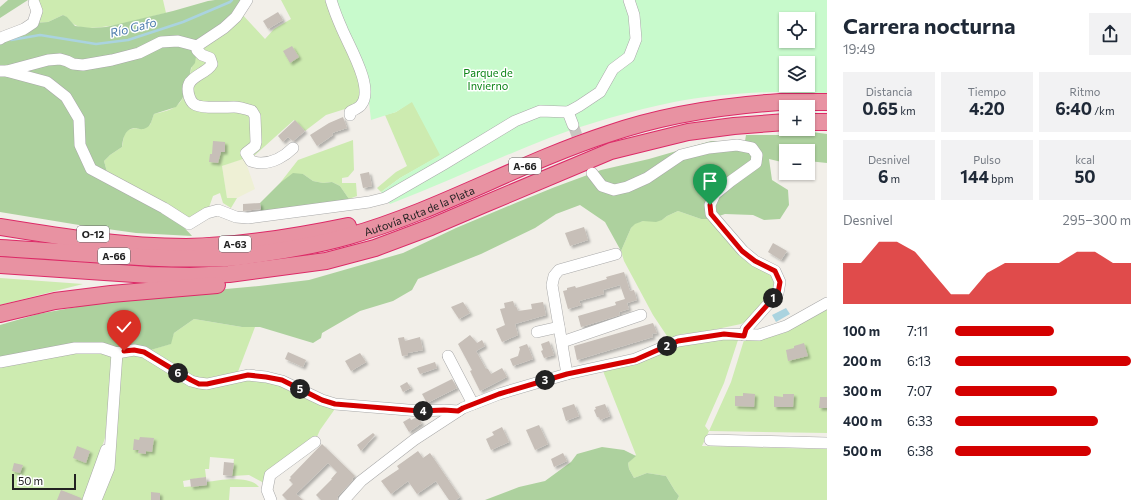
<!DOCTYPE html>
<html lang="es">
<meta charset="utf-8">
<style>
body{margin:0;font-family:Commissioner,sans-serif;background:#f2f2f3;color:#1f2937;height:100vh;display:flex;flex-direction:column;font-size:15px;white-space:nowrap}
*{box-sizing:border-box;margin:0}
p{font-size:13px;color:#747a83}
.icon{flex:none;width:22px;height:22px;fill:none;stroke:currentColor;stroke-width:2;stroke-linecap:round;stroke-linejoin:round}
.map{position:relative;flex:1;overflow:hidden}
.drawer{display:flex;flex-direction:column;background:#fff;width:320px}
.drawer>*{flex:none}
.fabs{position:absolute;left:779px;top:12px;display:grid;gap:8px}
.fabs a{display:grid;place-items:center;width:36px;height:36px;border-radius:0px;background:#fff;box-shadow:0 1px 3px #0004;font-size:20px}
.scale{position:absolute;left:12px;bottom:10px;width:64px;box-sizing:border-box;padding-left:4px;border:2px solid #222;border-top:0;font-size:11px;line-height:14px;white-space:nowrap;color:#222;-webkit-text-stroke:3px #fff;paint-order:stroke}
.pin{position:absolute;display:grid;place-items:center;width:34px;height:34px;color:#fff;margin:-41px -17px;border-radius:50% 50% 50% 0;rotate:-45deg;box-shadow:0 0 4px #0007}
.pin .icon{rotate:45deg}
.km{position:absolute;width:20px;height:20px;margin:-10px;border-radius:50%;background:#222;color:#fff;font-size:11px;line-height:20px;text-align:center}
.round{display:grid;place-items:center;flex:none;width:42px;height:42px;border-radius:0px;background:#f2f2f3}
.head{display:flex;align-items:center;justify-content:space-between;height:68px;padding:0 16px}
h1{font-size:22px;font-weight:700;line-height:30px}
.figures{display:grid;grid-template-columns:repeat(3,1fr);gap:6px;height:68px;padding:4px 16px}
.figures div{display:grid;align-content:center;border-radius:0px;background:#f2f2f3;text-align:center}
.figures b{font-size:17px;font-weight:700}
.figures small{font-size:11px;font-weight:400}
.figures p{font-size:11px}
.chart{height:112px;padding:8px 16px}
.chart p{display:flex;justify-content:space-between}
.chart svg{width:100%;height:72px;margin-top:4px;fill:#d40000;opacity:.7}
ul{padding:0 16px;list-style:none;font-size:13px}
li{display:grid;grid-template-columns:64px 48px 1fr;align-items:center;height:30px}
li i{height:10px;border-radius:5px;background:#d40000}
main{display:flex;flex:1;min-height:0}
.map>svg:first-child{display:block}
.farmland{fill:#eef0d5}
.grass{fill:#cdebb0}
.forest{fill:#add19e}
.park{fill:#c8facc;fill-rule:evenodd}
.water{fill:#aad3df}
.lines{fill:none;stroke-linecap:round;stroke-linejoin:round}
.stream{stroke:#aad3df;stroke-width:2.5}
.building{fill:#c7bfb8;filter:url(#shadow)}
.minor-tunnel{stroke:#c8c6c1;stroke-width:11;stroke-dasharray:11 5.5;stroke-linecap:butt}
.minor-casing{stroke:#a9a9a9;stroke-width:12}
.highway-casing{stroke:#dc2a67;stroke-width:18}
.minor{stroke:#fff;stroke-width:11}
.highway{stroke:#e892a2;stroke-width:16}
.route-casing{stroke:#fff;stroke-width:8}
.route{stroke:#d40000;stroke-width:5}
.labels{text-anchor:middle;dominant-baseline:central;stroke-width:3;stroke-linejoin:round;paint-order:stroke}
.shield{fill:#fff;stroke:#646464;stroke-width:1}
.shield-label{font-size:10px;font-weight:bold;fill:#222}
.park-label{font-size:11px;fill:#0c8416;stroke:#fff}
.street-label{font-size:11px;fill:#222;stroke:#fff}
.water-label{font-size:12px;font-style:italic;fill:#4a7aab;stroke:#fff}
</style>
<main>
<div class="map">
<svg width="827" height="500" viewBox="0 0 827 500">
<defs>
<filter id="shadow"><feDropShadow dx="2.5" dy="2.5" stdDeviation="1" flood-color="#0004"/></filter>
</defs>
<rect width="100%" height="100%" fill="#f2efe9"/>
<polygon class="farmland" points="244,158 251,177 255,189 237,198 227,198 222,166"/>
<g class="grass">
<path d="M 38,0 L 163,0 L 166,13 C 147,17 90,35 75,25 C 70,22 68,17 63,15 L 48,22 L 33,23 Z"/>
<path d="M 281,0 L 331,0 L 362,71 L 361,106 L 345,109 L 326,115 L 305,131 L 294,120 L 255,155 L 222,166 L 227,198 L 237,198 L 231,208 L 223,203 L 220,193 L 213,196 L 207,213 L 189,224 L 107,172 L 104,161 L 110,155 L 122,147 L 124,135 L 128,130 L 135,128 L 140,129 L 150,125 L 154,114 C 161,112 169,111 175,107 C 186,100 188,82 191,70 C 192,64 195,65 195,56 L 240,12 L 265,39 L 274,29 L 291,19 Z"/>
<polygon points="412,101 441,155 400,178 381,192 377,188 396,172 407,166 385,115 396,112"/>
<polygon points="353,140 354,170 348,177 342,178 342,183 356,183 357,196 349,199 340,186 332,182 323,183 313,181 303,174 280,183 298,160"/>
<polygon points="678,211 701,219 710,219 773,274 776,282 773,293 749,320 741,324 703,332 682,334 669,339 653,315 624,261 621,251 631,228 635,223 643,221 662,220 667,216"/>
<polygon points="0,278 83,284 0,305"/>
<polygon points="827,308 827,433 709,431 702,446 827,449 827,500 677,500 679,496 675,491 666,476 647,473 634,478 629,469 628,463 636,455 603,371 635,365 679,346 721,340 738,340 724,383 705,426 709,431 731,382 744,340 762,338 784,333"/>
<polygon points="194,319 242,327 255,327 236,377 207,384 144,352 170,344 174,333"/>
<polygon points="100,351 113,354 105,438 84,500 0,500 0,367 60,355"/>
<path d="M 138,353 L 200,386 L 245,379 L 271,380 L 337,406 L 320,430 L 316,439 L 264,483 L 249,475 L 232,476 L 234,459 L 210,457 L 209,469 L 205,469 L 206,477 L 183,481 L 184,487 L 207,485 L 207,482 C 219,480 250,475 259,487 L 230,487 L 229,500 L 100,500 L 122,355 Z"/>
</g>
<g class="forest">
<polygon points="8,0 28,0 0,18 0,7"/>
<path d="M 215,0 L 247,0 L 197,50 L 195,63 L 191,68 L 187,89 L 182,99 L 176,107 L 154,114 C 152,119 151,126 146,128 C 142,130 139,129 136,128 C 125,128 123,138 122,147 L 110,155 L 104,161 L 107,172 L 164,208 L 169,218 C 179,222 185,228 192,236 L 136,233 L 79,225 L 0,212 L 0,39 L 33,23 L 48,22 L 63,15 L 67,17 L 75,26 L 92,28 L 106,27 L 173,11 L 208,1 Z"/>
<polygon points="812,132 827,134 827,163 808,161 808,151 786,151 786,163 769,159 772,180 788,190 789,205 780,219 764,220 753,215 725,214 710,219 701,219 678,211 667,216 662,220 656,222 643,221 635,224 631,228 621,251 605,222 580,205 556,214 535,228 481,254 418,279 412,290 393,301 360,311 322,333 321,338 313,343 260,327 242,327 194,319 174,333 171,344 144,352 102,348 0,362 0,325 38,314 93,304 150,296 259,286 309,280 403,253 456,228 518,202 555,187 601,170 649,159 711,141 745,141 746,135 779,135"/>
<polygon points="293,173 303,174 313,181 323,183 332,182 340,186 349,199 344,203 261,212 260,203 280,183"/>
<polygon points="602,447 624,450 636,456 628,463 629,469 634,478 647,473 666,476 675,491 679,496 677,500 485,500 519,487 545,481 571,462 577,454"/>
</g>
<path class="park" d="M 335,0 L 827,0 L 827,95 C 809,94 791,92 773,92 C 740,93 706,96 674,102 C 631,111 589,123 549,138 C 495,159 443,184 390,204 L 381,192 L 400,178 L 440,155 L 412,102 L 396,112 L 371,120 L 366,76 ZM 786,19 L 808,19 L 808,41 L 786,41 ZM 786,63 L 808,63 L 808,85 L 786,85 Z"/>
<polygon class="water" points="786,308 790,314 776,322 772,315"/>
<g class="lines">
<polyline class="stream" points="11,40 40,35 96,44 128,40 183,22 230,2 232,0"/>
</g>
<g class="building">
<polygon points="278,12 283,20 268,29 263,21"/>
<polygon points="292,46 299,57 290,63 283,51"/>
<polygon points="343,117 347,128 332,133 333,135 317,146 310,135 329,123"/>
<polygon points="295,120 305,131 293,141 288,137 283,142 278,136"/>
<polygon points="213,141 225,142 225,152 221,152 218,163 209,162 210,154 212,154"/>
<polygon points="369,172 372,186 363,188 360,174"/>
<polygon points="260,203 261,209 243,211 243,204"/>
<polygon points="584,227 588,240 570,246 565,233"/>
<polygon points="773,243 787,251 781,260 768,252"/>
<polygon points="624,272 630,291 634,290 637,300 627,303 629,309 619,312 620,315 581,327 578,316 616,305 615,302 625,299 620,285 603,290 604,294 579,301 581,305 568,309 563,291 567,290 567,288 575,286 576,288 607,279 606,277"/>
<polygon points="513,301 515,307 516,306 518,311 532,309 531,304 543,302 546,315 515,324 518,335 502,342 496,329 505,325 500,309 505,308 504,303"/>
<polygon points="463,302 470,313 459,319 451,307"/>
<polygon points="653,323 657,333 652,334 653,337 577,360 574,346"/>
<polygon points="470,335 477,343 482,340 485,346 476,351 486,369 488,369 491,374 502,368 507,377 480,391 470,371 472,370 458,344"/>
<polygon points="404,337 405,341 420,337 423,350 408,353 408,355 402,356 398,338"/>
<polygon points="549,341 554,355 544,358 541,351 543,350 541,344"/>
<polygon points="804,343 808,356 788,361 786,350 794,348 794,346"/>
<polygon points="527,344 533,359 513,366 510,359 518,356 520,349 519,347"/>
<polygon points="288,352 306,360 303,367 285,359"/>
<polygon points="360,353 366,362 351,371 345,361"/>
<polygon points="435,362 437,368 420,374 417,368"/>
<polygon points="452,379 457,388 427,403 422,394"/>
<polygon points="407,382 411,388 403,392 400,386"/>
<polygon points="743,393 755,394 754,407 735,406 735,396 743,396"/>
<polygon points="783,394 794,394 793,407 774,407 774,396 783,397"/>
<polygon points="820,397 827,397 827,408 819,408"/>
<polygon points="574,404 579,416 566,421 562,408"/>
<polygon points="605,404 610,416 600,420 599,417 597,417 594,410 596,409 595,407"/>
<polygon points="410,418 411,420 415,418 418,418 422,423 409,432 403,422"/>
<polygon points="539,425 548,444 535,450 526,430"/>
<polygon points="502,427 509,442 491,450 486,439 494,435 492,432"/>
<polygon points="373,433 375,435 361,451 357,445"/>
<polygon points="140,437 154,438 152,452 146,451 146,454 138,453 139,450 133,450 134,439 139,440"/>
<polygon points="322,444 355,476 352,479 353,480 338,496 337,500 321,500 316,495 332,479 331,479 337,472 328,463 296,494 303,500 287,500 282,495 293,484 289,480 291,478 290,477"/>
<polygon points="77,446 90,451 86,463 73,458"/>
<polygon points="418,451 423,458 430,453 460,497 456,500 449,500 436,481 417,494 408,481 391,494 381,481 399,469 397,466"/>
<polygon points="563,453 567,461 554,467 551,459"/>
<polygon points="224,462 234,463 232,476 223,475"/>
<polygon points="14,463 23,465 20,473 12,471"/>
<polygon points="206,477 207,485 191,487 190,479"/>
<polygon points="61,490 81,498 81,500 57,500"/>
<polygon points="151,492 160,493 160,500 151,500"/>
</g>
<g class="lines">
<polyline class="minor-tunnel" points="573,125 589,167"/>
<g class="minor-casing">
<g id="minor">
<path d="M 247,0 L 236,17 L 224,28 L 197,46 L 197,50 L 202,55 L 210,58 L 212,64 C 207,73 193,75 189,84 C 187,88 188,92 189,96 C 190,99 191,102 194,104 C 200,109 225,107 234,107 C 240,107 246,109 252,111 L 255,116 L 256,142 L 255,146 L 246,153 L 251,161 C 254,162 258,163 261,163 C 273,163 285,156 293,148"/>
<path d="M 331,0 C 334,10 338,20 342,29 C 349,46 375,89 361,105 C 359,108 353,110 350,112 L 350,115"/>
<polyline points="0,39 3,37 24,29 33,23 37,11 34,3"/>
<polyline points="0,71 6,71 47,82 66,97 79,119 80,145 91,169 164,208 189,224 207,213 218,210 236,217 248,218 369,202 385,198 444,164 515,121 540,111 568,112 579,106 600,92 613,69 629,57 636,39 634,15 629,0"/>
<polyline points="7,71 48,60 60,59 67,61 73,64 83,65 112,60 139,53 161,42 178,41 197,46"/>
<polyline points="568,112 573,125"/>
<polyline points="592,173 602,186 614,190 627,187 647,178 681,155 709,148 737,145 752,148 757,155 756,163 731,181 715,194 710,205 711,214 743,251 755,261 775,271 780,282 778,293 746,329 744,335"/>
<polyline points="537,332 559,327"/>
<polyline points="562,342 641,315"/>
<polyline points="448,356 473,404"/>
<polyline points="0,362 75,348 102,348 117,353 134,350 144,352 191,381 199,383 207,384 248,375 266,377 282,381 322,400 335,404 420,411 444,410 458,411"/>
<polyline points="567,374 552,285 554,276 559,270 616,254"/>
<polyline points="710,440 827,443"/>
<polyline points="88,500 106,450"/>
<polyline points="96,500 109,468 117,353"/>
<polyline points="271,500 267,490 270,475 315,442"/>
<polyline points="344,500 361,481 414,440 463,408 499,394 567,374 635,359 678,341 724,334 759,335 786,326 827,303"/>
</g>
</g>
<g class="highway-casing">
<g id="highway">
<polyline points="808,122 827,122"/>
<path d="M 0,227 C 62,237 124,247 186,247 C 241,246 295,237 348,226"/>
<path id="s1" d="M 0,248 C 75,252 151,261 227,258 C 239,258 252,255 265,253 C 293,249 321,244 349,236 C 438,211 519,163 608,134 C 663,115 721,106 780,102 C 795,102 811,102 827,102"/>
<polyline points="0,265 149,275 190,276 229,274 326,261 375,248 431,227 485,204 611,151 688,132 734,126 786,122"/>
<polyline points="0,314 55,301 111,294 217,285"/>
</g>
</g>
<use href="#minor" class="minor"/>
<use href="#highway" class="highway"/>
</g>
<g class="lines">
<g class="route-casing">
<polyline id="route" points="124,351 134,350 144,352 191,380 199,384 207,384 248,375 266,377 282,380 322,400 335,404 420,411 444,410 458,411 463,408 499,394 567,374 635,360 678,341 724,334 744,336 746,329 778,293 780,282 775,271 755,261 742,251 711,214 710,205"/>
</g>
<use href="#route" class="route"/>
</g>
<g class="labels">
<g class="shield">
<rect x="509" y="158" width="32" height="16" rx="3"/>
<rect x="77" y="226" width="32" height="16" rx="3"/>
<rect x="219" y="236" width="32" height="16" rx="3"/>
<rect x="98" y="248" width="32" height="16" rx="3"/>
</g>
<g class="shield-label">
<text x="525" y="166">A-66</text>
<text x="93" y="234">O-12</text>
<text x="235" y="244">A-63</text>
<text x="114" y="256">A-66</text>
</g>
<g class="park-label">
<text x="488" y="72">Parque de<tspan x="488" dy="13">Invierno</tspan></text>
</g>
<g class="street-label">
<text stroke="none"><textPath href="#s1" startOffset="426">Autovía Ruta de la Plata</textPath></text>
</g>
<g class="water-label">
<text transform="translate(133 27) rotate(-14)">Río Gafo</text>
</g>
</g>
</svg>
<div class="fabs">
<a><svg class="icon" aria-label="locate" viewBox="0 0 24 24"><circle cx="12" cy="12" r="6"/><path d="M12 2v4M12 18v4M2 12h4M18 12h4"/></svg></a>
<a><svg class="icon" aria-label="layers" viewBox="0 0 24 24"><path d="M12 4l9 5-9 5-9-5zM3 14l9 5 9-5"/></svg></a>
<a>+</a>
<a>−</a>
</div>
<div class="scale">50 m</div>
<div class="pin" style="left:710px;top:205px;background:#1e9e55"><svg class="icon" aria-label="arrive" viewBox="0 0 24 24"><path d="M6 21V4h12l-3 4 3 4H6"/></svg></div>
<div class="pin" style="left:124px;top:351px;background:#d93025"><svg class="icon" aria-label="check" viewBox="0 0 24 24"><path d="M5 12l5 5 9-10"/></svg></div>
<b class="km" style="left:773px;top:298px">1</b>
<b class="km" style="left:667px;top:346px">2</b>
<b class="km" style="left:545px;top:380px">3</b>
<b class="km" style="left:423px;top:411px">4</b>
<b class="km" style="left:300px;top:389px">5</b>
<b class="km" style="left:178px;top:373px">6</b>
</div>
<section class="drawer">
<div class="head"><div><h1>Carrera nocturna</h1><p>19:49</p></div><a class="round"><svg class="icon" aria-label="share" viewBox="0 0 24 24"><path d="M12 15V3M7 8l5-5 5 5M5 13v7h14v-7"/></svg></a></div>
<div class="figures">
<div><p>Distancia</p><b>0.65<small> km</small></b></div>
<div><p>Tiempo</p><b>4:20</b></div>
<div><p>Ritmo</p><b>6:40<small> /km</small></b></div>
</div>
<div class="figures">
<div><p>Desnivel</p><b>6<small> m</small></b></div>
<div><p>Pulso</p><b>144<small> bpm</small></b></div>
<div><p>kcal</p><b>50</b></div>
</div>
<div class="chart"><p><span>Desnivel</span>295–300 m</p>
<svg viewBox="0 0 160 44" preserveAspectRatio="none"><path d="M0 44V19L10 19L20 6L30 6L40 12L50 25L60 38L70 38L80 25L90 19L100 19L110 19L120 19L130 12L140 12L150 19L160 19V44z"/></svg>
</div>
<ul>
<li><b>100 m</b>7:11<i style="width:56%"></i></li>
<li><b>200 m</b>6:13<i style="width:100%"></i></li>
<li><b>300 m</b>7:07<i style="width:58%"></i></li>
<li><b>400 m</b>6:33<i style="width:81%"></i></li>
<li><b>500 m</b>6:38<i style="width:77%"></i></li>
</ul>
</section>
</main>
